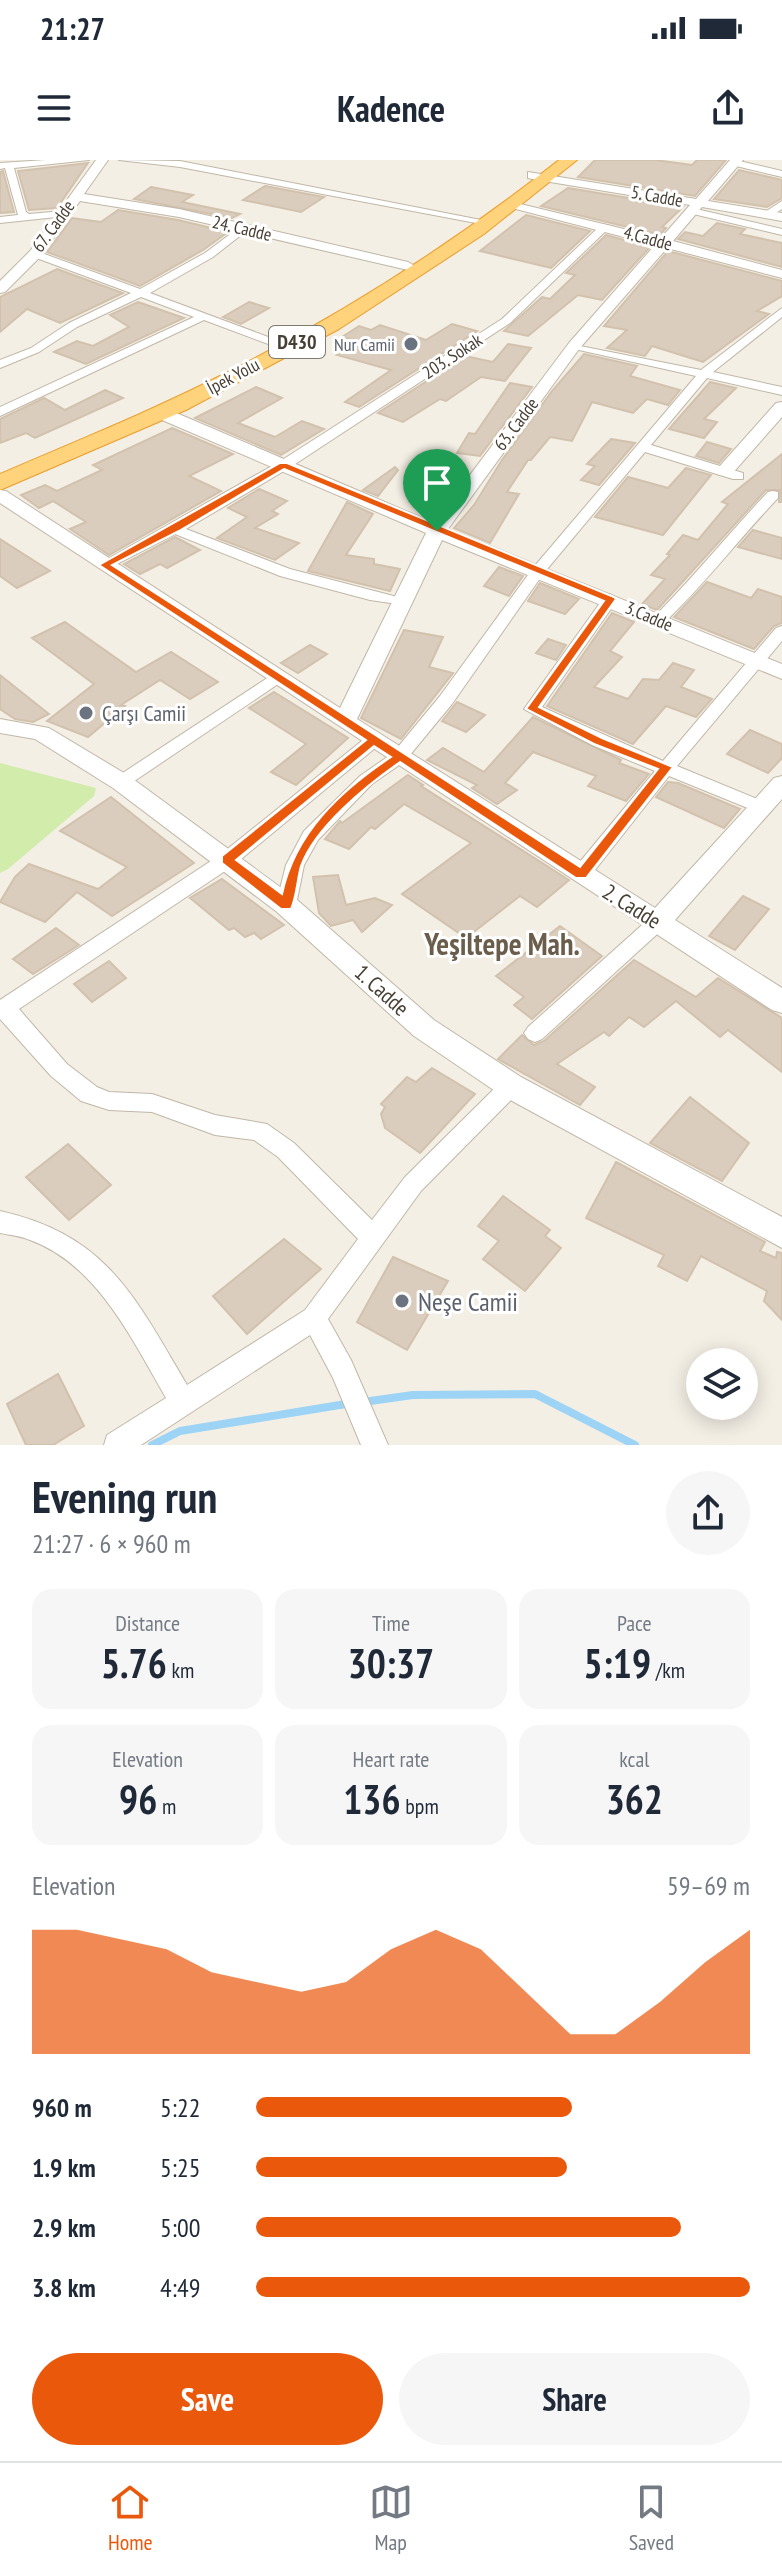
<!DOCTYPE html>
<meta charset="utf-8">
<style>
body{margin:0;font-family:"PT Sans Narrow",sans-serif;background:#f6f6f7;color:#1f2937;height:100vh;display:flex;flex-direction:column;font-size:30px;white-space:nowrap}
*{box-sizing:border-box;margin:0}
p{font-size:26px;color:#747a83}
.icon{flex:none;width:44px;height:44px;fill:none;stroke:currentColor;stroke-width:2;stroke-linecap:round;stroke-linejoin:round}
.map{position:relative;height:1285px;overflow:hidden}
.details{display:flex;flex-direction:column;background:#fff;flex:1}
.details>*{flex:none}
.tools{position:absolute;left:686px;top:1188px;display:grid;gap:16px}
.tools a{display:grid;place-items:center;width:72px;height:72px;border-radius:50%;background:#fff;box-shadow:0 4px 20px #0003;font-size:40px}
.pin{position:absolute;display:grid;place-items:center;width:68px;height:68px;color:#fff;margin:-82px -34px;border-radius:50% 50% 50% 0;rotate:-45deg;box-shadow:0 0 8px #0007}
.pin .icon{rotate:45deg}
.round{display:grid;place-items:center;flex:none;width:84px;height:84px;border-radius:42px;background:#f6f6f7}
.overview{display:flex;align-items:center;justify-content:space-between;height:136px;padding:0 32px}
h1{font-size:44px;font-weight:800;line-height:60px}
.stats{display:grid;grid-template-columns:repeat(3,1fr);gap:12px;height:136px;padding:8px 32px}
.stats div{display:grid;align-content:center;border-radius:20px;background:#f6f6f7;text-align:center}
.stats b{font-size:40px;font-weight:800}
.stats small{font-size:22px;font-weight:400}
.stats p{font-size:22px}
.chart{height:224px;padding:16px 32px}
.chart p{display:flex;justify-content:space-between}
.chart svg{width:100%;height:144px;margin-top:8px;fill:#ea580c;opacity:.7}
.button{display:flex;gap:16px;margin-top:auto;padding:16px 32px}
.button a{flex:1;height:92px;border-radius:48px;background:#ea580c;color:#fff;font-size:32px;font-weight:800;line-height:92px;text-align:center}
.button a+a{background:#f6f6f7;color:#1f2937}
ul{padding:0 32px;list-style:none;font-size:26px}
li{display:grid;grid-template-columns:128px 96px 1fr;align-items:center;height:60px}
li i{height:20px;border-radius:10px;background:#ea580c}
.status{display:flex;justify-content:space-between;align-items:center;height:56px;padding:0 40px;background:#fff;direction:ltr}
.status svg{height:22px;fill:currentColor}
header{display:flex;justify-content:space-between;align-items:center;height:104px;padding:0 32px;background:#fff;font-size:36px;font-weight:800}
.dock{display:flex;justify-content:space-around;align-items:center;height:112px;border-top:2px solid #e0e1e3;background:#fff;font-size:22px;color:#747a83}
.dock a{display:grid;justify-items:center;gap:4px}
.dock .active{color:#ea580c}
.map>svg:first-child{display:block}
.green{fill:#d1ecab}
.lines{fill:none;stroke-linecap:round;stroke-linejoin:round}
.stream{stroke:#9dd4f6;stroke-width:8}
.building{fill:#dacdbd;stroke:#d2c2ad;stroke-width:2}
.minor-casing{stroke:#c0b7a7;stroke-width:2}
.tertiary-casing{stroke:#c0b7a7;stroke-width:2}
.trunk-casing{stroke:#ea9c2a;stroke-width:2}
.minor{fill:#fff;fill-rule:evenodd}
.tertiary{fill:#fff;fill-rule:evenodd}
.trunk{fill:#ffd27c;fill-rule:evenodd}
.route{fill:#ea580c;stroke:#fff;stroke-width:2;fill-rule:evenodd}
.worship-dot{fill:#6b7280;stroke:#fff;stroke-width:3}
.labels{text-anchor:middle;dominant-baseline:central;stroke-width:6;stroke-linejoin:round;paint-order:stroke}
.far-street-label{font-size:18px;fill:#473f34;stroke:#fff}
.far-worship-label{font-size:18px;fill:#5b616d;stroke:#fff;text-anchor:end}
.shield{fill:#fff;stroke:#7e7971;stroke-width:2}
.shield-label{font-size:20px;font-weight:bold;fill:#473f34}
.worship-label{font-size:22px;fill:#5b616d;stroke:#fff;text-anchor:start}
.street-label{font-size:22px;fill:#473f34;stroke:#fff}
.near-worship-label{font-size:26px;fill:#5b616d;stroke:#fff;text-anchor:start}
.district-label{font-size:30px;font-weight:bold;fill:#6b5d4b;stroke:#fff}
</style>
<div class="status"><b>21:27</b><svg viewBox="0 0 49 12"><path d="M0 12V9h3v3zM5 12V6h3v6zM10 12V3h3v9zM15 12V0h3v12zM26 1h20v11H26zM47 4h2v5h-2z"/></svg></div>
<header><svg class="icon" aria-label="menu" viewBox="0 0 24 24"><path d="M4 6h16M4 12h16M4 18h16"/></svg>Kadence<svg class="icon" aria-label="share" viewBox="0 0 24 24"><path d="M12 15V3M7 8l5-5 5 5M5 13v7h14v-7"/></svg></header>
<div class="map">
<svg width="782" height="1285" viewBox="0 0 782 1285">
<rect width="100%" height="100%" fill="#f4efe5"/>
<polygon class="green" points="0,603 96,628 94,636 8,709 0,713"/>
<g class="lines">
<g class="stream">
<polyline points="363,1242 413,1235 535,1234 635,1285"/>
<polyline points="152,1285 180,1271 352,1243"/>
</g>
</g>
<g class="building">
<polygon points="595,0 655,0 692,5 697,0 726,0 695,36 578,17"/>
<polygon points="88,3 57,48 29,50 18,11"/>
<polygon points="739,10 782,20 782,38 767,47 714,39"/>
<polygon points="3,11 14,52 0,53 0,12"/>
<polygon points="265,26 324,37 301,52 243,40"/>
<polygon points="151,27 193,35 182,42 240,54 232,58 134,39"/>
<polygon points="568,28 683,47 662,67 666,68 660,75 541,46"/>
<polygon points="118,50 178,60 228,72 203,90 140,126 47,92 72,58 101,62"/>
<polygon points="526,55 590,71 551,108 480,91"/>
<polygon points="717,63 745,69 740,74 782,83 782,107 678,79 685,72 703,76"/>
<polygon points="606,75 650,87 602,140 578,135 528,176 504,171 542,137 550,139 575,115 566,113"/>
<polygon points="668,91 782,121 782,136 757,151 769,154 703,202 652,186 645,196 607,188 627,170 604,166"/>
<polygon points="57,109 123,133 60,163 27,149 0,172 0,137"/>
<polygon points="138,142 184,158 86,204 54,192 77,181 93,186 129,167 110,155"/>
<polygon points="249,142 269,148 241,164 223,157"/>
<polygon points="452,164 477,171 359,247 345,242 391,210 337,195 359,181 342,177 359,166 371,170 380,165 426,180"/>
<polygon points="508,184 531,188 505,221 481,217 446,241 440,239 403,262 378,253 465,196 493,202"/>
<polygon points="584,194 637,206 630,216 680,230 668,245 647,239 633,253 592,242 572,281 550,277 531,300 528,300 507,332 519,334 490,383 454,368 474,345 502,300 552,231"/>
<polygon points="710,222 736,228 704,259 717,262 704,278 669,269"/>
<polygon points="510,223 532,227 480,296 457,293 469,273 475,274"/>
<polygon points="256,227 282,238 238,263 275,277 302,261 324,269 281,295 195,258"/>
<polygon points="105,230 123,238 35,278 26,273 0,283 0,259 44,238 65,250"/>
<polygon points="172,268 233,294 189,316 221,331 109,395 70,369 86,362 53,341 39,348 21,335 45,325 57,331 102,310 93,305"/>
<polygon points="611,279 635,283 599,325 581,320 595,306 587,304"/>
<polygon points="707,282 731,289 719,303 696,296"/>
<polygon points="782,294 782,342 779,342 780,330 766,330 657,450 642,444 665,419 651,415 670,395 667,394 683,375 698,380 728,344 722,342"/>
<polygon points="395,307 398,310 378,336 363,330"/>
<polygon points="686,308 711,315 663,375 595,357 628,317 668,328"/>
<polygon points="259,329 287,341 272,351 278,354 255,368 299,383 275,400 217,378 247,357 228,348"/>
<polygon points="347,342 373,354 346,395 374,399 374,404 400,409 390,431 308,411"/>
<polygon points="753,370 782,378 782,399 738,387"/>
<polygon points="175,377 200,390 167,408 160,404 140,414 124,404"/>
<polygon points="0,379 50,411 17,428 0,416"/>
<polygon points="499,407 523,416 509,436 484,426"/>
<polygon points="707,422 751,438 758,429 782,437 782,463 774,466 754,489 674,457"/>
<polygon points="540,423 579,439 565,454 528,441"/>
<polygon points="612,453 634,462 610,491 622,497 594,527 628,539 643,519 659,520 673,503 694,510 681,527 712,539 696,557 666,546 633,584 547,546"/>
<polygon points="65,462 136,512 171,492 218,522 190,539 160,520 121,545 125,546 88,577 47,561 94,524 32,478"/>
<polygon points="404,470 443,477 429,507 453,513 401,579 361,558"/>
<polygon points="548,479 566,485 556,500 536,493"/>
<polygon points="310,485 327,494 298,513 281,503"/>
<polygon points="0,515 49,554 33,562 15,559 0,549"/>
<polygon points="274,532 348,578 296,625 271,612 306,584 249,548"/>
<polygon points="457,542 485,555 466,572 442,561"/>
<polygon points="533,557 621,600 619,603 649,614 626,641 588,626 596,616 533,592 505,623 517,630 497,644 472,628 477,625 427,600 443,588 484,612"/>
<polygon points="750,570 782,584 782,598 768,613 727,594"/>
<polygon points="408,615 423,625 421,626 569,720 537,747 520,736 466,778 402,734 471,683 404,644 375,669 371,667 349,689 325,679 340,661 342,663"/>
<polygon points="668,622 678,623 740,649 724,668 656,637"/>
<polygon points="111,637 194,703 112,756 77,732 45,762 0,742 15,717 29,704 98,729 127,707 60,671"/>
<polygon points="338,715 346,745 375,738 392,745 362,772 353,760 331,766 319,753 313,717"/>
<polygon points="222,719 284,765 261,779 254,773 245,777 234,768 229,770 190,738"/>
<polygon points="743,736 769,749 735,790 709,776"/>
<polygon points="560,766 602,796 532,859 514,845 524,837 496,816"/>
<polygon points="56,768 79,785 33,814 13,799"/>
<polygon points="634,800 696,837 718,818 782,858 782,912 728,870 720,877 676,841 644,867 629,857 609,876 604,872 557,904 595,927 580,945 498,899 522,875 534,885 544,881"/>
<polygon points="109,801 126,818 92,842 74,824"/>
<polygon points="432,908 475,934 420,993 385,968 381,954 385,947 381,944 407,917 416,922"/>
<polygon points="690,937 749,983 722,1021 650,983"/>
<polygon points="68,984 111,1025 69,1060 26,1017"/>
<polygon points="616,1002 765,1082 760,1091 776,1098 777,1092 782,1093 782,1160 764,1141 767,1131 701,1096 687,1121 658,1106 664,1095 586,1058"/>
<polygon points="503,1036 550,1070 545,1076 561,1088 525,1131 483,1099 499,1081 478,1066"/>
<polygon points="284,1079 321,1109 247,1174 213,1136"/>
<polygon points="393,1097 448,1121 407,1190 357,1162"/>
<polygon points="58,1214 84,1266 53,1285 26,1285 7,1244"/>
</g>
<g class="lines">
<g class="minor-casing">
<g id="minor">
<polygon points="46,0 89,0 14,8 26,52 29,54 63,51 68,54 66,56 0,63 0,57 18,55 5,8 0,9 0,3"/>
<polygon points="119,0 180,1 481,60 476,63 180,7"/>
<polygon points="735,0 782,11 782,17 732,5"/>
<polygon points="782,41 782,49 771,56 765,56 765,52"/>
<polygon points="692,48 782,69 782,75 689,53 687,51"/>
<polygon points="602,64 611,66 510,163 289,308 186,369 290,409 405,439 405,445 370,440 280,416 175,374 109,408 99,408 97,405 279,302 502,159"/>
<polygon points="241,66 250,68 213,97 150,133 279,181 279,185 271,185 204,160 0,256 0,247 194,157 141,137 77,167 39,192 0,208 0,200 31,188 69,163 131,133 31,96 31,92 39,92 140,129 205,93"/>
<polygon points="782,148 782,157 713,212 782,227 782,235 707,218 651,285 743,313 743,319 733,319 645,292 543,414 452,544 405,601 372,624 318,680 304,705 296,745 293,750 279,750 276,745 286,705 304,671 360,616 393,593 440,536 533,408 696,216 570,188 570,184 701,210"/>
<path d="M 773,331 L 778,332 L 778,338 C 739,379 705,424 664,463 L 654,463 L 651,460 L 654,457 C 694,417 729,373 768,332 Z"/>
<polygon points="610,434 618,439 542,547 663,601 776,468 782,466 782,481 677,606 767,643 770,647 767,651 755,651 669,616 588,719 574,719 572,714 574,709 655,611 592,585 524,549 605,436"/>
<polygon points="278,511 286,516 284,520 127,626 115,626 112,622 115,618"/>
<path d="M 374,574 L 383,580 L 380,584 L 234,705 L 19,849 L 67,904 L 97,927 L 109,932 L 152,934 L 215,955 L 267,964 L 294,983 L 372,1060 L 405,1017 L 503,920 L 511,917 L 519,920 L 522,926 L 519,932 L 421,1031 L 328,1159 L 351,1200 L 388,1285 L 361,1285 L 333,1218 L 310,1175 L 141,1285 L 104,1285 L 107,1275 L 166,1238 C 133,1181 97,1104 30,1080 C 21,1076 10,1075 0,1073 L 0,1051 C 107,1075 135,1137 187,1225 L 305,1150 L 358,1079 L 278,997 L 254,980 L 215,975 L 152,952 L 109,950 L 81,941 L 51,916 L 0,859 L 0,840 L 220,695 L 368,576 Z"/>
<polygon points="658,755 665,757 668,762 665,767 542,879 535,882 528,879 524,873 528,867 651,757"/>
</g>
</g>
<g class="tertiary-casing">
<g id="tertiary">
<polygon points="96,0 108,0 84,34 179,49 408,102 415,106 408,110 179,57 80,41 40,97 5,132 0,133 0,121 30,91"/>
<polygon points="730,0 743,0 708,41 782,53 782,61 702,47 673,81 782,110 782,118 667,88 579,189 448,369 782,504 782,519 442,380 357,559 655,748 774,618 782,616 782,639 675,760 782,828 782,853 772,850 0,343 0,330 6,331 340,548 426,373 155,257 153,253 155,249 167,249 434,363 569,183 655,85 508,47 508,41 661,78 690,45 532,19 528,18 528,12 696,39"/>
<polygon points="782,242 782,257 731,315 719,315 716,311 719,307 776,243"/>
<polygon points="0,559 49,568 129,616 295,738 434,860 521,917 782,1057 782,1088 501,935 414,876 277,752 113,628 35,579 0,573"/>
</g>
</g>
<g class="trunk-casing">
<path id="trunk" d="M 559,0 L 577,0 L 484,74 L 339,169 L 186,250 L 0,330 L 0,314 C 74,282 149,252 222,215 C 342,155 454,83 559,0 Z"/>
</g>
<use href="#minor" class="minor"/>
<use href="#tertiary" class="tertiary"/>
<use href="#trunk" class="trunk"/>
</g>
<path class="route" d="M 280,303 L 287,303 L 614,437 L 616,439 L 539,547 L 602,578 L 673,607 L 586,718 L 576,718 L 400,602 C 366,626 315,667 301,706 C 297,720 297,735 291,749 L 281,749 L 222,703 L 222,696 L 366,580 L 99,405 ZM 284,309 L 604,441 L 526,549 L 594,584 L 658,609 L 580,707 L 112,405 L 179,371 ZM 374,586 L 391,597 C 340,631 295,673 282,734 L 236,700 Z"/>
<g class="worship-dot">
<circle cx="411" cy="184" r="8"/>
<circle cx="86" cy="553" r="8"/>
<circle cx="402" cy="1141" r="8"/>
</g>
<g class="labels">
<g class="far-street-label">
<text transform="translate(657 36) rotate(10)">5. Cadde</text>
<text transform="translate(53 66) rotate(-54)">67. Cadde</text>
<text transform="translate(242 68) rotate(13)">24. Cadde</text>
<text transform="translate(648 78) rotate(15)">4.Cadde</text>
<text transform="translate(452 196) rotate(-33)">203. Sokak</text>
<text transform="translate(233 216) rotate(-28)">İpek Yolu</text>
<text transform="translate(516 264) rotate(-53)">63. Cadde</text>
<text transform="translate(649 456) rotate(23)">3.Cadde</text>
</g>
<g class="far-worship-label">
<text x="395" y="184">Nur Camii</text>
</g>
<rect class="shield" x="269" y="166" width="56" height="32" rx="6"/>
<g class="shield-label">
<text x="297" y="182">D430</text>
</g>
<g class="worship-label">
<text x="102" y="553">Çarşı Camii</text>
</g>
<g class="street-label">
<text transform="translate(632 746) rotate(32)">2. Cadde</text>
<text transform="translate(382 830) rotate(42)">1. Cadde</text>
</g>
<g class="near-worship-label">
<text x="418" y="1141">Neşe Camii</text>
</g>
<g class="district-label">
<text x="502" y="783">Yeşiltepe Mah.</text>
</g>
</g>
</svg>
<div class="tools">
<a><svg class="icon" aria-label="layers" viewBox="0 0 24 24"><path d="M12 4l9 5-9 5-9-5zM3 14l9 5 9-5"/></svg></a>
</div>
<div class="pin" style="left:437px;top:371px;background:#1e9e55"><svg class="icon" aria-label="arrive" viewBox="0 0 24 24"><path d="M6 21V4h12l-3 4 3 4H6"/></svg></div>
</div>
<section class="details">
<div class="overview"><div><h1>Evening run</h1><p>21:27 · 6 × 960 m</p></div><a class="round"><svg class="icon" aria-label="share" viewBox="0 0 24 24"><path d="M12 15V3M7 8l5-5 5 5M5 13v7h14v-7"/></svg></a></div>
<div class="stats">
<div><p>Distance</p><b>5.76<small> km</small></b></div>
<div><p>Time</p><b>30:37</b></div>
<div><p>Pace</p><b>5:19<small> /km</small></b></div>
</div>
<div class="stats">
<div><p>Elevation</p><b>96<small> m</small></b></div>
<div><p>Heart rate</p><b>136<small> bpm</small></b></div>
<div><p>kcal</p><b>362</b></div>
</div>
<div class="chart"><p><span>Elevation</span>59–69 m</p>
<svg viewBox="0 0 160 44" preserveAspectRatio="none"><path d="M0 44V6L10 6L20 9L30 12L40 19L50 22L60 25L70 22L80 12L90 6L100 12L110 25L120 38L130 38L140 28L150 16L160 6V44z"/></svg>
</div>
<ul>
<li><b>960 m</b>5:22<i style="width:64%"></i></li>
<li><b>1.9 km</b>5:25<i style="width:63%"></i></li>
<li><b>2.9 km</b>5:00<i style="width:86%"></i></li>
<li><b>3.8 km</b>4:49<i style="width:100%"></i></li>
</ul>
<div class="button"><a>Save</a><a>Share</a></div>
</section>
<nav class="dock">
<a class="active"><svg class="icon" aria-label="home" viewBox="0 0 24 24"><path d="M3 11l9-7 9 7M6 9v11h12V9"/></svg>Home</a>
<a><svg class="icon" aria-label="map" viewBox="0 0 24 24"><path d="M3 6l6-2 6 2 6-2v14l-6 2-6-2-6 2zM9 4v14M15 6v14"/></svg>Map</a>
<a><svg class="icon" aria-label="saved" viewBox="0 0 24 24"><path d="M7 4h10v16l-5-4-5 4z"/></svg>Saved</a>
</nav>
